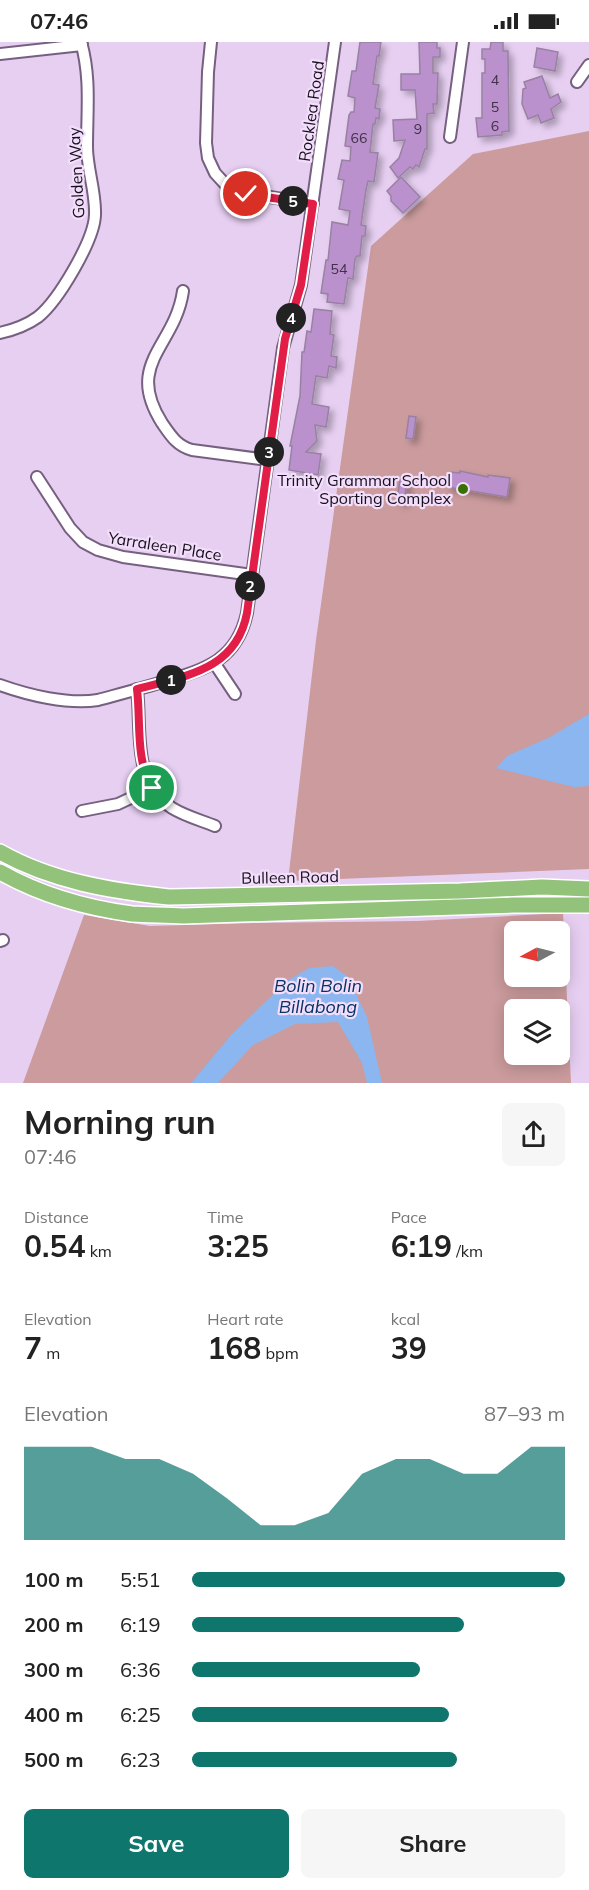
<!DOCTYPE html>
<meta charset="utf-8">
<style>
body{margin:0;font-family:Mulish,sans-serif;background:#f6f6f6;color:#222;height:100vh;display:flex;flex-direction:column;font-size:22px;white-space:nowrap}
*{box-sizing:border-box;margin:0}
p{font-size:20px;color:#767676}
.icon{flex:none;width:33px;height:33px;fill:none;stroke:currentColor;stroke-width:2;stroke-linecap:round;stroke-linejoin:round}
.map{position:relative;height:1041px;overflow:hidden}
.sheet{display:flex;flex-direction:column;background:#fff;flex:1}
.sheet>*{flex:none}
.needle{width:39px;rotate:263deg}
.tools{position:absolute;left:504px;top:879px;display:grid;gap:12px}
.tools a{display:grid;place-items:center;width:66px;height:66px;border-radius:9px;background:#fff;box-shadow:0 3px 15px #0003;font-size:30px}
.pin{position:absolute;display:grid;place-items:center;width:51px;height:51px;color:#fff;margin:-26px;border:3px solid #fff;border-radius:50%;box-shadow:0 2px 6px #0007}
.km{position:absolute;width:30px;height:30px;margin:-15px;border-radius:50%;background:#222;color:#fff;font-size:16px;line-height:30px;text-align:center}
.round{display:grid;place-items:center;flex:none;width:63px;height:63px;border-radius:9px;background:#f6f6f6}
.head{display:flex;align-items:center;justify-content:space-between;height:102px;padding:0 24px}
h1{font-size:33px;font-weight:700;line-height:45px}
.metrics{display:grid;grid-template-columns:repeat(3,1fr);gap:9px;height:102px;padding:6px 24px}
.metrics div{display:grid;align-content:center}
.metrics b{font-size:30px;font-weight:700}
.metrics small{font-size:16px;font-weight:400}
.metrics p{font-size:16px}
.chart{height:168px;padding:12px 24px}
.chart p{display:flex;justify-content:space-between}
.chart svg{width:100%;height:108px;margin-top:6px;fill:#0f766e;opacity:.7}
.button{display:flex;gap:12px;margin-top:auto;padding:12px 24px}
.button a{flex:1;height:69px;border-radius:9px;background:#0f766e;color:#fff;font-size:24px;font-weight:700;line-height:69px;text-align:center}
.button a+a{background:#f6f6f6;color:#222}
ul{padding:0 24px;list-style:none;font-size:20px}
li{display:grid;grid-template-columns:96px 72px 1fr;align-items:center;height:45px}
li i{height:15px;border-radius:8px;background:#0f766e}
.status{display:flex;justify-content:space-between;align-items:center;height:42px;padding:0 30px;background:#fff;direction:ltr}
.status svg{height:16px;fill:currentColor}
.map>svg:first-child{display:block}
.green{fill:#cb9b9d;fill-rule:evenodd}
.water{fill:#8bb6ef}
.building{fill:#ba91cc;stroke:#9881a2;stroke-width:1.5;filter:url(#shadow)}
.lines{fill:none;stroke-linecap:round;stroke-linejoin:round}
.minor-casing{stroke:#766080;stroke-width:14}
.highway-casing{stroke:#fff;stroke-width:18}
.minor{stroke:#fff;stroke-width:10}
.highway{stroke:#93c27b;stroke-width:15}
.route-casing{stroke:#fff;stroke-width:12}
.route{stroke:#e11d48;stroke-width:8}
.poi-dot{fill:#377101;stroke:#f2defb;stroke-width:2}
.labels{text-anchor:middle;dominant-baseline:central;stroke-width:4.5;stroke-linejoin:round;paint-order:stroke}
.number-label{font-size:14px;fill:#403048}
.street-label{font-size:16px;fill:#180f1c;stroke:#f2defb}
.poi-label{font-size:16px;fill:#180f1c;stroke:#f2defb;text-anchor:end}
.water-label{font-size:18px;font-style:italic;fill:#063264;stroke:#f2defb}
</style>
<div class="status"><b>07:46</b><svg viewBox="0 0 49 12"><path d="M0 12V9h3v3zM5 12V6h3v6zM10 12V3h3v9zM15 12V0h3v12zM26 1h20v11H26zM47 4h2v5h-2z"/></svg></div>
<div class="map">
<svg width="589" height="1041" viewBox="0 0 589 1041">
<defs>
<filter id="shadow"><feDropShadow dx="4.5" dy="4.5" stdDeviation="3" flood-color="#0004"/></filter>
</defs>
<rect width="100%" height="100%" fill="#e7cff2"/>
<g class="green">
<polygon points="589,89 589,827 288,839 316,598 371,204 473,112"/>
<path d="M 563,871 L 571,1041 L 23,1041 L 84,873 L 150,884 L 255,881 L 418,879 ZM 514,890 L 560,890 L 560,934 L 514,934 ZM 514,968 L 560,968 L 560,1012 L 514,1012 Z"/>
</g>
<g class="water">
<polygon points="589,672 589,744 574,745 496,726 507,714 550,695"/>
<polygon points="333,924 348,935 367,975 382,1041 367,1041 362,1021 338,980 295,982 253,1003 218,1041 191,1041 231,993 287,939 309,926"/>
</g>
<g class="building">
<polygon points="360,0 381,0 379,14 377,14 373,42 379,43 375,66 380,67 379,77 376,76 375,82 373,82 370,110 378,111 374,140 368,139 366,148 361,183 366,184 365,194 362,194 360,214 357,214 355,217 353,237 348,236 344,262 327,260 328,252 321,251 326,218 328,218 332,180 348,183 350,169 339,167 344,138 338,137 342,118 350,119 351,105 345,104 349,73 351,70 354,70 355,56 348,54 352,29 356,29"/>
<polygon points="419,0 437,0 437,6 440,6 440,15 433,15 433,31 438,31 437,62 433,62 434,71 427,72 427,107 425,107 419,125 416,123 413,127 410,125 398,136 390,125 399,116 405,98 394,99 393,78 417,77 415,48 401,48 401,32 420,32"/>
<polygon points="491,0 503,0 503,9 508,9 509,89 502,90 502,93 478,95 476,76 482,76 482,31 485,31 485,17 482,17 482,7 490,7"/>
<polygon points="537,6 558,10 555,29 534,25"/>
<polygon points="542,34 550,56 558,52 561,60 551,67 554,76 541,81 538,73 528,77 522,62 523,47 526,46 524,40"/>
<polygon points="401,135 420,155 403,171 391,159 391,154 387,149"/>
<polygon points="314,267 332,269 330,292 334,293 331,314 337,315 336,326 329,324 327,336 316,334 312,362 329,365 326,385 315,383 317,399 306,410 321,412 318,433 289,428 292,404 290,404 300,354 302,310 304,310 307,289 311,290"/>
<polygon points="409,374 416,375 413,397 406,396"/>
<polygon points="460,429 488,435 488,433 510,436 507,455 447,445 449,430 460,431"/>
<polygon points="400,437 407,438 404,460 397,459"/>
</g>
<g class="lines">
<g class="minor-casing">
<g id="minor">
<polyline points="211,0 208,30 206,101 208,116 215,131 226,143 239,150 313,162"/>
<polyline points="0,12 82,3"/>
<polyline points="577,40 589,23"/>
<polyline points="450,95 463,0"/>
<path d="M 183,249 C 175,305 124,321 162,381 C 171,394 177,404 192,408 L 268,418"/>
<path d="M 0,291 C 13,288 27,283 38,275 C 58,259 94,199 95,173 C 96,150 87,127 87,105 C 87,68 91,35 81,0"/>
<polyline points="37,435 70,486 83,500 98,508 123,515 252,533"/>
<polyline points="215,622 235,652"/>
<path d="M 0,643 C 28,653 68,663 98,658 C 120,652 143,646 166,639 C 206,627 237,618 247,571 L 283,306 L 301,243 L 335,0"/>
<path d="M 137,647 C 142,689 131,738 172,766 C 185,774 200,778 215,784"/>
<polyline points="82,769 118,762 152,746"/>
<polyline points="0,899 3,898"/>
</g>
</g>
<g class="highway-casing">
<g id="highway">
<path d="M 0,810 C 51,839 111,849 169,855 L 460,849 L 542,845 L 589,847"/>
<path d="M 0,830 C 39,852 87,866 132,872 C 149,873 166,873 183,874 L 514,863 L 589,863"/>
</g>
</g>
<use href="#minor" class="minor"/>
<use href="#highway" class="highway"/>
</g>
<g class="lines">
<g class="route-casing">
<path id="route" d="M 152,746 C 135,716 141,680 137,647 C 184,634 236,629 247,571 L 285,297 L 301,243 L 313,162 L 246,152"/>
</g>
<use href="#route" class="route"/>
</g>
<circle class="poi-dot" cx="463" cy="447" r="6"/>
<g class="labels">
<g class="number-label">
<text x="495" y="38">4</text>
<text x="495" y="65">5</text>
<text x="495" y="84">6</text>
<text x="418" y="87">9</text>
<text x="359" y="96">66</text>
<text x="339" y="227">54</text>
</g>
<g class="street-label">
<text transform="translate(311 69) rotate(-82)">Rocklea Road</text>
<text transform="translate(76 131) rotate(-93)">Golden Way</text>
<text transform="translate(165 504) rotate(9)">Yarraleen Place</text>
<text transform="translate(290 835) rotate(-1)">Bulleen Road</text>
</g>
<g class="poi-label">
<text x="451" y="438">Trinity Grammar School<tspan x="451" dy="18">Sporting Complex</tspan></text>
</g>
<g class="water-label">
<text x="318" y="943">Bolin Bolin<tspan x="318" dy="21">Billabong</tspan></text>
</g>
</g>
</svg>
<div class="tools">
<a><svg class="needle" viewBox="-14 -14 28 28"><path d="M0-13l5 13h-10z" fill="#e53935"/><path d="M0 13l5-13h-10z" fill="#767676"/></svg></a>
<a><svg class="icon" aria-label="layers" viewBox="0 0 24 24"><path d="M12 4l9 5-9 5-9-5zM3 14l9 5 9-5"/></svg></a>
</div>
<div class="pin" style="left:152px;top:746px;background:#1e9e55"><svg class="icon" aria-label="arrive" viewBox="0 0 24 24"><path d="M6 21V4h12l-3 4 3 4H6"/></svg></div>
<div class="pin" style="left:246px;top:152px;background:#d93025"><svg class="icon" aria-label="check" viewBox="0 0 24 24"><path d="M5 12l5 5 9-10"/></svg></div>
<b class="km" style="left:171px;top:638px">1</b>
<b class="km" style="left:250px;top:544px">2</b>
<b class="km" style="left:269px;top:410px">3</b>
<b class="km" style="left:291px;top:276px">4</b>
<b class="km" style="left:293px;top:159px">5</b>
</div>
<section class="sheet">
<div class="head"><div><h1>Morning run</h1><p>07:46</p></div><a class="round"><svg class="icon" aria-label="share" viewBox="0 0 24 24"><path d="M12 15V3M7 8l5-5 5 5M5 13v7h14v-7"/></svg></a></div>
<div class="metrics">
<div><p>Distance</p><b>0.54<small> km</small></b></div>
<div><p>Time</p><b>3:25</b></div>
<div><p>Pace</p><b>6:19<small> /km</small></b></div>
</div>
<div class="metrics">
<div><p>Elevation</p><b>7<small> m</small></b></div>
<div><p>Heart rate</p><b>168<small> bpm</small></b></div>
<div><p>kcal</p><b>39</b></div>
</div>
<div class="chart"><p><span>Elevation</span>87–93 m</p>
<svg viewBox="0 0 160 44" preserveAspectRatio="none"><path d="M0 44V6L10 6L20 6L30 11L40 11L50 17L60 27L70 38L80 38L90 33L100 17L110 11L120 11L130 17L140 17L150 6L160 6V44z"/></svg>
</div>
<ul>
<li><b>100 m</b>5:51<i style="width:100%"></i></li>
<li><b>200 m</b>6:19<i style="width:73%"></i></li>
<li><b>300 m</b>6:36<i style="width:61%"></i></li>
<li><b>400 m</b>6:25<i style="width:69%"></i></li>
<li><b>500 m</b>6:23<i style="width:71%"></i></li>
</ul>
<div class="button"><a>Save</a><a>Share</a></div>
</section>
